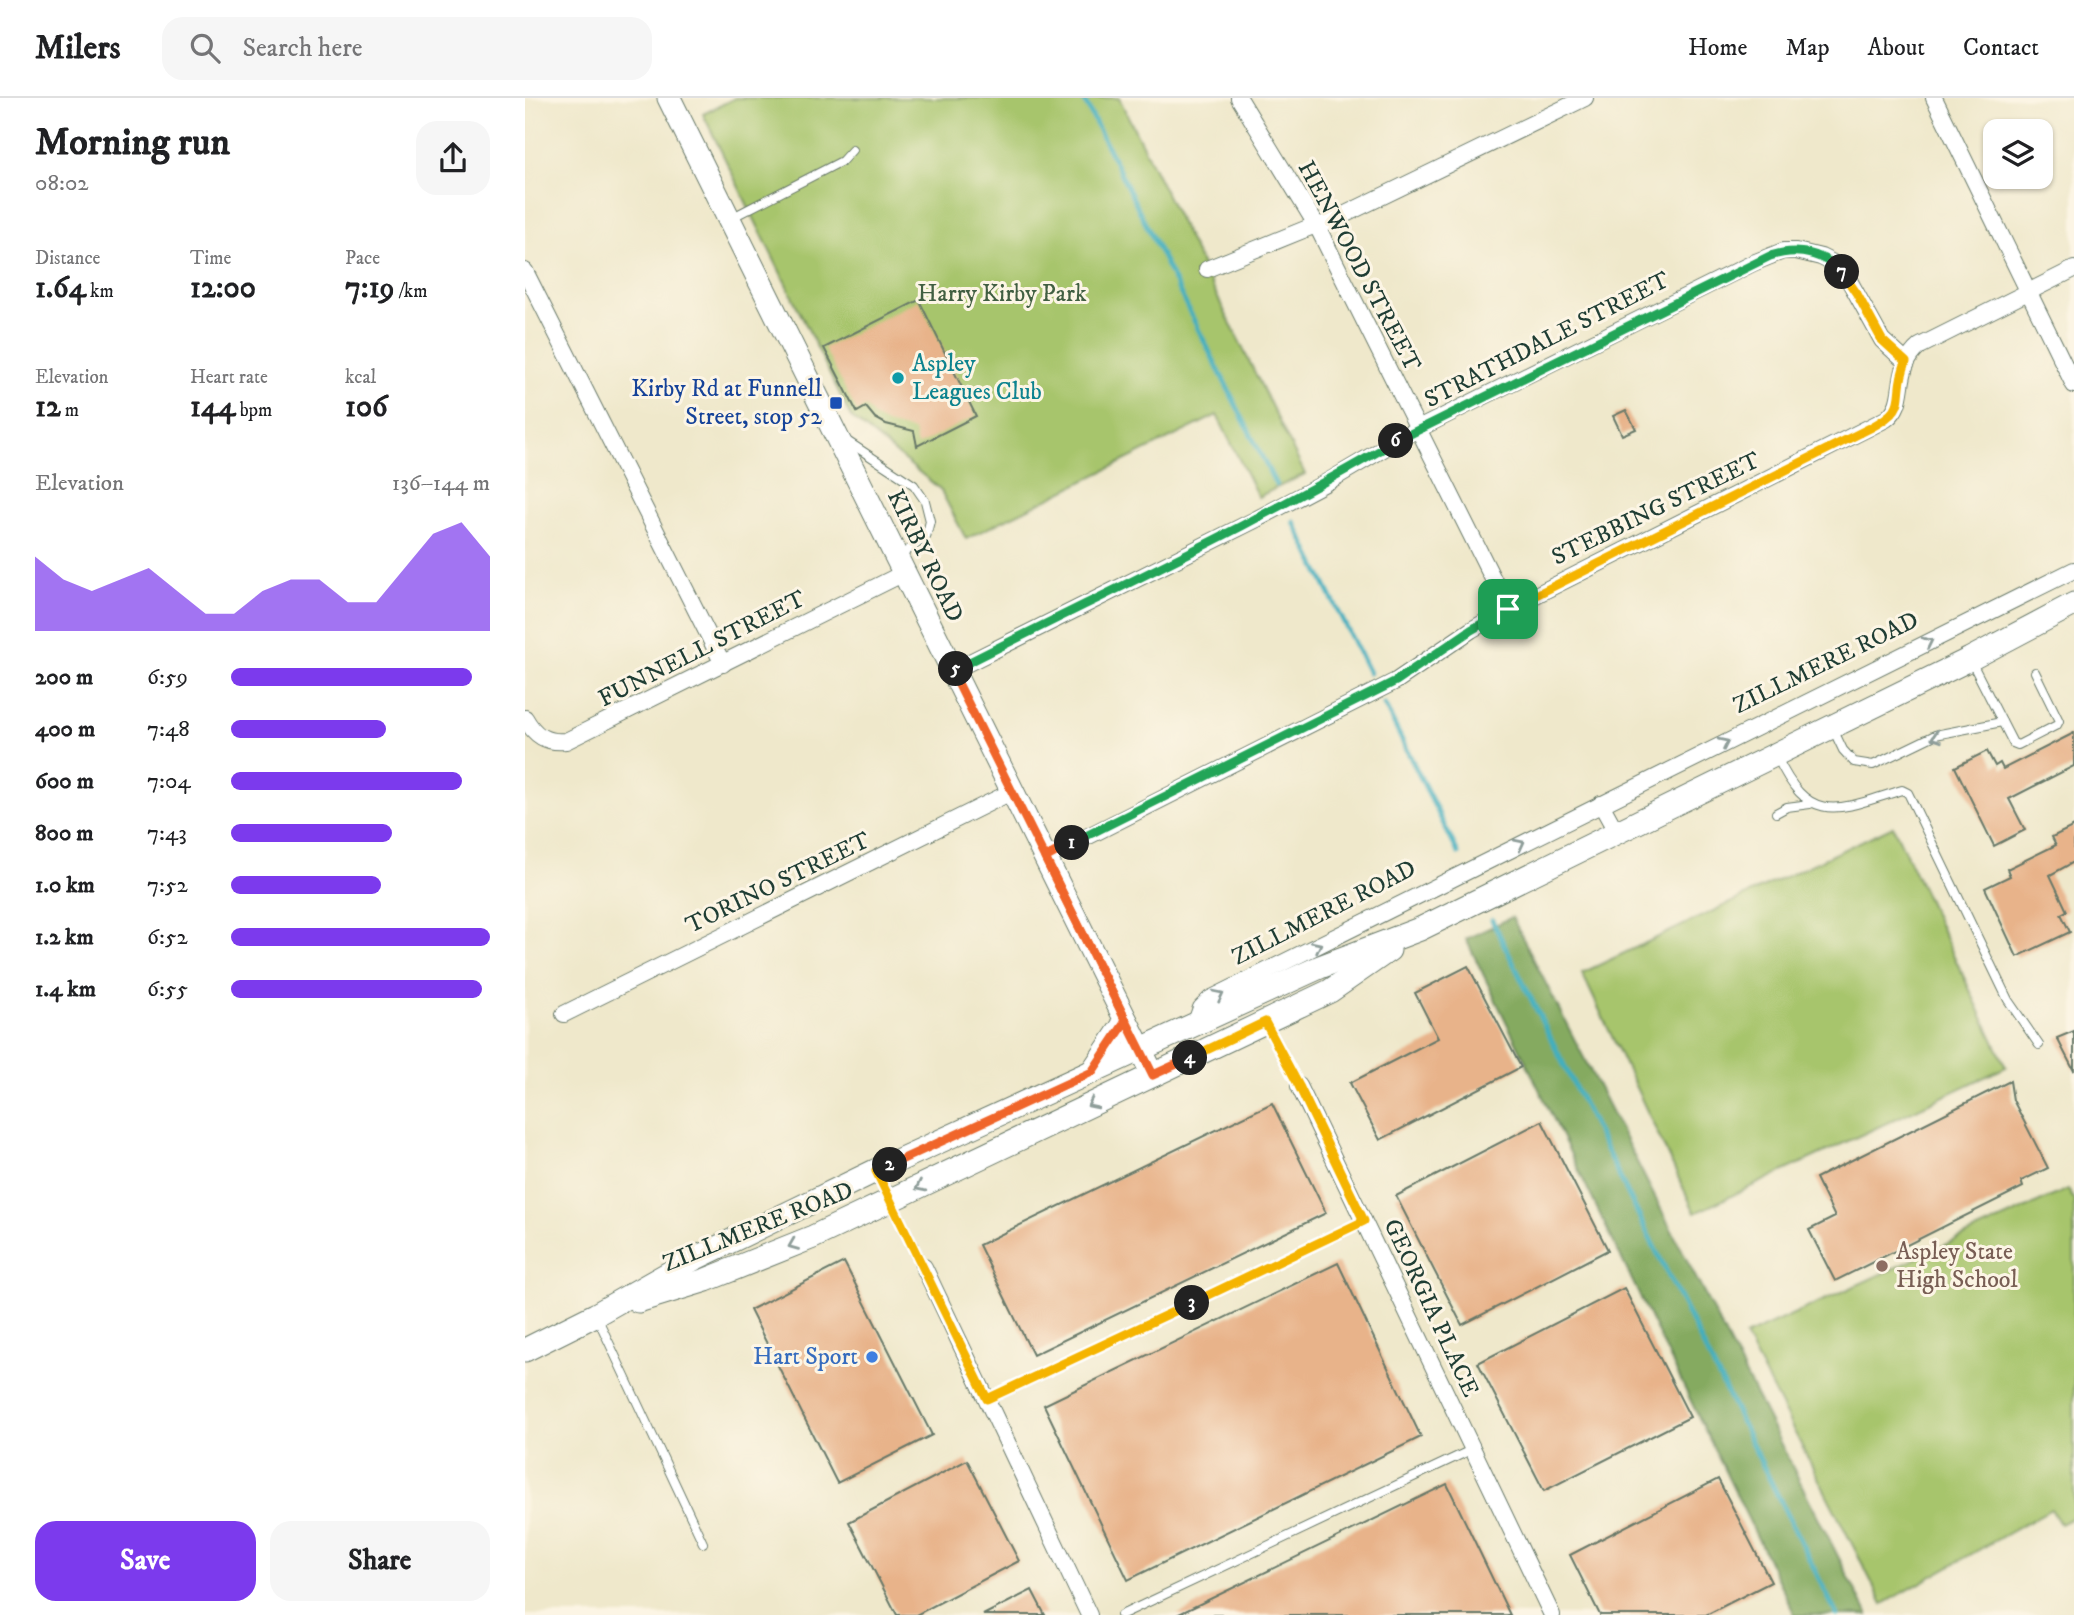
<!DOCTYPE html>
<meta charset="utf-8">
<style>
body{margin:0;font-family:"IM FELL DW Pica",serif;background:#f6f6f6;color:#202124;height:100vh;display:flex;flex-direction:column;font-size:26px;white-space:nowrap}
*{box-sizing:border-box;margin:0}
p{font-size:23px;color:#757577}
.icon{flex:none;width:38px;height:38px;fill:none;stroke:currentColor;stroke-width:2;stroke-linecap:round;stroke-linejoin:round}
.map{position:relative;flex:1;overflow:hidden}
.sheet{display:flex;flex-direction:column;background:#fff;width:525px}
.sheet>*{flex:none}
.buttons{position:absolute;left:1458px;top:21px;display:grid;gap:14px}
.buttons a{display:grid;place-items:center;width:70px;height:70px;border-radius:14px;background:#fff;box-shadow:0 2px 5px #0004;font-size:35px}
.pin{position:absolute;display:grid;place-items:center;width:60px;height:60px;color:#fff;margin:-30px;border-radius:14px;box-shadow:0 4px 10px #0006}
.km{position:absolute;width:35px;height:35px;margin:-18px;border-radius:50%;background:#222;color:#fff;font-size:19px;line-height:35px;text-align:center}
.round{display:grid;place-items:center;flex:none;width:74px;height:74px;border-radius:21px;background:#f6f6f6}
.headline{display:flex;align-items:center;justify-content:space-between;height:119px;padding:0 35px}
h1{font-size:38px;font-weight:700;line-height:52px}
.stats{display:grid;grid-template-columns:repeat(3,1fr);gap:10px;height:119px;padding:7px 35px}
.stats div{display:grid;align-content:center}
.stats b{font-size:30px;font-weight:700}
.stats small{font-size:19px;font-weight:400}
.stats p{font-size:19px}
.chart{height:196px;padding:14px 35px}
.chart p{display:flex;justify-content:space-between}
.chart svg{width:100%;height:126px;margin-top:7px;fill:#7c3aed;opacity:.7}
.cta{display:flex;gap:14px;margin-top:auto;padding:14px 35px}
.cta a{flex:1;height:80px;border-radius:21px;background:#7c3aed;color:#fff;font-size:28px;font-weight:700;line-height:80px;text-align:center}
.cta a+a{background:#f6f6f6;color:#202124}
ul{padding:0 35px;list-style:none;font-size:23px}
li{display:grid;grid-template-columns:112px 84px 1fr;align-items:center;height:52px}
li i{height:18px;border-radius:9px;background:#7c3aed}
header{display:flex;align-items:center;gap:42px;box-sizing:border-box;height:98px;padding:0 35px;background:#fff;border-bottom:2px solid #e0e0e0}
header strong{font-size:33px}
nav{display:flex;gap:38px;margin-inline-start:auto;font-size:24px}
.search{width:490px;height:63px;background:#f6f6f6;display:flex;align-items:center;gap:18px;box-sizing:border-box;padding:0 24px;border-radius:21px;color:#757577;font-size:26px}
main{display:flex;flex:1;min-height:0}
.map>svg:first-child{display:block}
.green{fill:#a7c56c;stroke:#638150;stroke-width:2}
.forest{fill:#85aa60;stroke:#52744a;stroke-width:2}
.lines{fill:none;stroke-linecap:round;stroke-linejoin:round}
.stream{stroke:#41afbf;stroke-width:5}
.building{fill:#e8b38a}
.lane-casing{stroke:#687969;stroke-width:10}
.street-casing{stroke:#687969;stroke-width:18}
.secondary-casing{stroke:#687969;stroke-width:25}
.lane{stroke:#fff;stroke-width:8}
.street{stroke:#fff;stroke-width:16}
.secondary{stroke:#fff;stroke-width:23}
.oneway{stroke:#8f9e9a}
.split-1-casing{stroke:#fff;stroke-width:14}
.split-2-casing{stroke:#fff;stroke-width:14}
.split-3-casing{stroke:#fff;stroke-width:14}
.split-4-casing{stroke:#fff;stroke-width:14}
.split-5-casing{stroke:#fff;stroke-width:14}
.split-6-casing{stroke:#fff;stroke-width:14}
.split-7-casing{stroke:#fff;stroke-width:14}
.split-8-casing{stroke:#fff;stroke-width:14}
.split-1{stroke:#22a559;stroke-width:9}
.split-2{stroke:#f0652b;stroke-width:9}
.split-3{stroke:#f5b400;stroke-width:9}
.split-4{stroke:#f5b400;stroke-width:9}
.split-5{stroke:#f0652b;stroke-width:9}
.split-6{stroke:#22a559;stroke-width:9}
.split-7{stroke:#22a559;stroke-width:9}
.split-8{stroke:#f5b400;stroke-width:9}
.culture-dot{fill:#0f9aa8;stroke:#fcf5e5;stroke-width:2.5}
.transit-dot{fill:#1a4fb4;stroke:#fcf5e5;stroke-width:2.5}
.education-dot{fill:#8d6e63;stroke:#fcf5e5;stroke-width:2.5}
.shop-dot{fill:#3f7fe0;stroke:#fcf5e5;stroke-width:2.5}
.labels{text-anchor:middle;dominant-baseline:central;stroke-width:6;stroke-linejoin:round;paint-order:stroke}
.street-label{font-size:24px;fill:#1f3d34;stroke:#fcf5e5}
.park-label{font-size:24px;fill:#415f42;stroke:#fcf5e5}
.culture-label{font-size:24px;fill:#0d838f;stroke:#fcf5e5;text-anchor:start}
.transit-label{font-size:24px;fill:#164399;stroke:#fcf5e5;text-anchor:end}
.education-label{font-size:24px;fill:#785e54;stroke:#fcf5e5;text-anchor:start}
.shop-label{font-size:24px;fill:#366cbe;stroke:#fcf5e5;text-anchor:end}
</style>
<header>
<strong>Milers</strong>
<div class="search"><svg class="icon" aria-label="search" viewBox="0 0 24 24"><circle cx="10" cy="10" r="6"/><path d="M15 15l6 6"/></svg>Search here</div>
<nav><a>Home</a><a>Map</a><a>About</a><a>Contact</a></nav>
</header>
<main>
<section class="sheet">
<div class="headline"><div><h1>Morning run</h1><p>08:02</p></div><a class="round"><svg class="icon" aria-label="share" viewBox="0 0 24 24"><path d="M12 15V3M7 8l5-5 5 5M5 13v7h14v-7"/></svg></a></div>
<div class="stats">
<div><p>Distance</p><b>1.64<small> km</small></b></div>
<div><p>Time</p><b>12:00</b></div>
<div><p>Pace</p><b>7:19<small> /km</small></b></div>
</div>
<div class="stats">
<div><p>Elevation</p><b>12<small> m</small></b></div>
<div><p>Heart rate</p><b>144<small> bpm</small></b></div>
<div><p>kcal</p><b>106</b></div>
</div>
<div class="chart"><p><span>Elevation</span>136–144 m</p>
<svg viewBox="0 0 160 44" preserveAspectRatio="none"><path d="M0 44V18L10 26L20 30L30 26L40 22L50 30L60 38L70 38L80 30L90 26L100 26L110 34L120 34L130 22L140 10L150 6L160 18V44z"/></svg>
</div>
<ul>
<li><b>200 m</b>6:59<i style="width:93%"></i></li>
<li><b>400 m</b>7:48<i style="width:60%"></i></li>
<li><b>600 m</b>7:04<i style="width:89%"></i></li>
<li><b>800 m</b>7:43<i style="width:62%"></i></li>
<li><b>1.0 km</b>7:52<i style="width:58%"></i></li>
<li><b>1.2 km</b>6:52<i style="width:100%"></i></li>
<li><b>1.4 km</b>6:55<i style="width:97%"></i></li>
</ul>
<div class="cta"><a>Save</a><a>Share</a></div>
</section>
<div class="map">
<svg width="1549" height="1517" viewBox="0 0 1549 1517">
<rect width="100%" height="100%" fill="#fcf5e5"/>
<filter id="ink" filterUnits="userSpaceOnUse"><feTurbulence type="fractalNoise" baseFrequency=".0143" numOctaves="2"/><feDisplacementMap in="SourceGraphic" scale="14" xChannelSelector="R" yChannelSelector="G"/><feConvolveMatrix kernelMatrix="1 2 1 2 8 2 1 2 1" color-interpolation-filters="sRGB"/></filter>
<filter id="wash" filterUnits="userSpaceOnUse"><feTurbulence type="fractalNoise" baseFrequency=".00686" numOctaves="4" result="noise"/><feDisplacementMap in="SourceGraphic" scale="28" xChannelSelector="R" yChannelSelector="G"/><feGaussianBlur stdDeviation="1.57" result="paint"/><feColorMatrix in="noise" values="0 0 0 0 0 0 0 0 0 0 0 0 0 0 0 0 0 1.4 0 .05"/><feComposite in="paint" operator="in"/></filter>
<g filter="url(#wash)">
<rect width="100%" height="100%" fill="#efe8cb"/>
<g class="green">
<polygon points="210,0 594,0 780,376 733,399 692,317 441,441 415,391 326,319 178,16"/>
<polygon points="1368,728 1481,969 1170,1115 1057,875"/>
<polygon points="1543,1091 1549,1103 1549,1419 1535,1426 1526,1411 1358,1506 1220,1238"/>
</g>
<polygon class="forest" points="987,819 1343,1517 1270,1517 941,841"/>
<g class="lines">
<g class="stream">
<polyline points="558,0 751,387"/>
<polyline points="769,424 844,575"/>
<polyline points="859,606 933,755"/>
<polyline points="967,822 1312,1517"/>
</g>
</g>
<g id="blocks">
<g class="building">
<polygon points="394,202 451,318 392,348 389,333 361,326 350,320 341,309 332,314 299,250"/>
<polygon points="1101,312 1111,331 1097,337 1088,318"/>
<polygon points="1549,635 1549,668 1484,701 1500,732 1469,748 1430,669 1462,653 1470,668 1475,665 1478,671"/>
<polygon points="1549,728 1549,764 1525,777 1542,813 1536,816 1545,834 1492,859 1460,790 1485,778 1482,771 1531,747 1527,739"/>
<polygon points="943,868 996,969 855,1042 825,985 913,940 890,895"/>
<polygon points="1549,933 1549,973 1532,940"/>
<polygon points="1485,983 1488,1002 1523,1070 1496,1083 1498,1089 1310,1183 1284,1132 1310,1119 1291,1080"/>
<polygon points="747,1005 801,1115 508,1257 454,1147"/>
<polygon points="1017,1023 1083,1152 937,1227 871,1098"/>
<polygon points="319,1164 407,1337 312,1385 225,1212"/>
<polygon points="813,1165 896,1339 603,1482 519,1307"/>
<polygon points="1099,1190 1165,1319 1019,1393 953,1265"/>
<polygon points="442,1362 494,1463 391,1517 372,1517 324,1424"/>
<polygon points="1193,1381 1246,1484 1181,1517 1075,1517 1045,1457"/>
<polygon points="922,1386 985,1517 652,1517"/>
<polygon points="507,1492 520,1517 458,1517"/>
</g>
</g>
</g>
<g filter="url(#ink)">
<use href="#blocks" fill-opacity="0" stroke="#687969" stroke-width="2"/>
<g class="lines">
<g class="lane-casing">
<g id="lane">
<polyline points="206,120 317,63 327,52"/>
<polyline points="322,343 389,387 400,403 405,423 401,439 375,458"/>
<polyline points="1446,563 1488,645 1493,647 1532,627 1534,623 1510,574"/>
<polyline points="1308,631 1318,652 1329,664 1348,667 1410,637 1477,624"/>
<path d="M 1252,659 C 1285,730 1315,711 1377,692 L 1383,695 L 1483,902 L 1514,947"/>
<polyline points="1251,715 1262,709 1285,706"/>
<polyline points="741,927 774,988"/>
<polyline points="352,1076 399,1169"/>
<polyline points="72,1219 178,1445"/>
<polyline points="462,1302 839,1123"/>
<polyline points="596,1517 948,1351"/>
</g>
</g>
<g class="street-casing">
<g id="street">
<polyline points="714,0 792,128 983,511"/>
<polyline points="1409,0 1549,287"/>
<polyline points="682,171 783,130 802,125 1060,0"/>
<polyline points="0,173 198,566"/>
<polyline points="427,573 732,421 804,383 885,335 1228,165 1258,153 1271,153 1296,159 1308,165 1325,184 1357,242 1381,264"/>
<path d="M 0,620 C 10,638 21,645 41,643 L 379,475"/>
<polyline points="1076,706 1092,735"/>
<path d="M 520,760 L 871,583 L 946,532 L 983,511 L 1361,321 C 1385,304 1366,272 1395,248 L 1549,171"/>
<polyline points="39,916 486,694"/>
<polyline points="670,927 676,910 685,901 1549,472"/>
<polyline points="774,988 1027,1517"/>
<polyline points="399,1169 564,1517"/>
</g>
</g>
<g class="secondary-casing">
<g id="secondary">
<polyline points="144,0 628,977"/>
<polyline points="567,974 601,923"/>
<polyline points="113,1203 181,1182 288,1139 805,893 864,852"/>
<polyline points="0,1252 70,1217 167,1162 350,1073 795,869 895,831 1445,561 1549,506"/>
</g>
</g>
<use href="#lane" class="lane"/>
<use href="#street" class="street"/>
<use href="#secondary" class="secondary"/>
</g>
<defs><path id="oneway-chevron" d="M-2-3.5L2.5 0L-2 3.5" fill="none" stroke-width="1.6" stroke-linecap="round" stroke-linejoin="round" transform="scale(1.75)"/></defs>
<g class="oneway">
<use href="#oneway-chevron" transform="translate(1403 544) rotate(-26)"/>
<use href="#oneway-chevron" transform="translate(1411 639) rotate(162)"/>
<use href="#oneway-chevron" transform="translate(1199 645) rotate(-26)"/>
<use href="#oneway-chevron" transform="translate(995 746) rotate(-27)"/>
<use href="#oneway-chevron" transform="translate(792 848) rotate(-27)"/>
<use href="#oneway-chevron" transform="translate(694 897) rotate(-27)"/>
<use href="#oneway-chevron" transform="translate(567 1006) rotate(154)"/>
<use href="#oneway-chevron" transform="translate(395 1089) rotate(154)"/>
<use href="#oneway-chevron" transform="translate(268 1147) rotate(158)"/>
</g>
</g>
<g class="lines" filter="url(#ink)">
<g class="split-1-casing">
<polyline id="split-1" points="547,745 871,583 946,532 983,511"/>
</g>
<g class="split-2-casing">
<polyline id="split-2" points="365,1067 567,974 601,923 520,760 547,745"/>
</g>
<g class="split-3-casing">
<polyline id="split-3" points="365,1067 351,1073 462,1301 667,1205"/>
</g>
<g class="split-4-casing">
<polyline id="split-4" points="665,960 740,924 774,988 839,1123 667,1205"/>
</g>
<g class="split-5-casing">
<polyline id="split-5" points="431,571 427,573 628,977 665,960"/>
</g>
<g class="split-6-casing">
<path id="split-6" d="M 431,571 C 578,496 729,427 871,343"/>
</g>
<g class="split-7-casing">
<path id="split-7" d="M 871,343 L 1245,158 C 1272,149 1297,155 1317,174"/>
</g>
<g class="split-8-casing">
<path id="split-8" d="M 983,511 L 1345,330 C 1388,307 1366,301 1381,264 L 1357,242 L 1332,196 L 1317,174"/>
</g>
<use href="#split-1" class="split-1"/>
<use href="#split-2" class="split-2"/>
<use href="#split-3" class="split-3"/>
<use href="#split-4" class="split-4"/>
<use href="#split-5" class="split-5"/>
<use href="#split-6" class="split-6"/>
<use href="#split-7" class="split-7"/>
<use href="#split-8" class="split-8"/>
</g>
<circle class="culture-dot" cx="373" cy="280" r="7"/>
<rect class="transit-dot" x="304" y="298" width="14" height="14" rx="3.5"/>
<circle class="education-dot" cx="1357" cy="1168" r="7"/>
<circle class="shop-dot" cx="347" cy="1259" r="7"/>
<g class="labels">
<g class="street-label">
<text transform="translate(834 168) rotate(62)">HENWOOD STREET</text>
<text transform="translate(1022 242) rotate(-27)">STRATHDALE STREET</text>
<text transform="translate(1131 411) rotate(-26)">STEBBING STREET</text>
<text transform="translate(400 458) rotate(64)">KIRBY ROAD</text>
<text transform="translate(177 551) rotate(-27)">FUNNELL STREET</text>
<text transform="translate(1301 565) rotate(-26)">ZILLMERE ROAD</text>
<text transform="translate(253 785) rotate(-26)">TORINO STREET</text>
<text transform="translate(799 815) rotate(-27)">ZILLMERE ROAD</text>
<text transform="translate(233 1129) rotate(-22)">ZILLMERE ROAD</text>
<text transform="translate(906 1210) rotate(65)">GEORGIA PLACE</text>
</g>
<g class="park-label">
<text x="477" y="196">Harry Kirby Park</text>
</g>
<g class="culture-label">
<text x="387" y="266">Aspley<tspan x="387" dy="28">Leagues Club</tspan></text>
</g>
<g class="transit-label">
<text x="297" y="291">Kirby Rd at Funnell<tspan x="297" dy="28">Street, stop 52</tspan></text>
</g>
<g class="education-label">
<text x="1371" y="1154">Aspley State<tspan x="1371" dy="28">High School</tspan></text>
</g>
<g class="shop-label">
<text x="333" y="1259">Hart Sport</text>
</g>
</g>
</svg>
<div class="buttons">
<a><svg class="icon" aria-label="layers" viewBox="0 0 24 24"><path d="M12 4l9 5-9 5-9-5zM3 14l9 5 9-5"/></svg></a>
</div>
<div class="pin" style="left:983px;top:511px;background:#1e9e55"><svg class="icon" aria-label="arrive" viewBox="0 0 24 24"><path d="M6 21V4h12l-3 4 3 4H6"/></svg></div>
<b class="km" style="left:547px;top:745px">1</b>
<b class="km" style="left:365px;top:1067px">2</b>
<b class="km" style="left:667px;top:1205px">3</b>
<b class="km" style="left:665px;top:960px">4</b>
<b class="km" style="left:431px;top:571px">5</b>
<b class="km" style="left:871px;top:343px">6</b>
<b class="km" style="left:1317px;top:174px">7</b>
</div>
</main>
